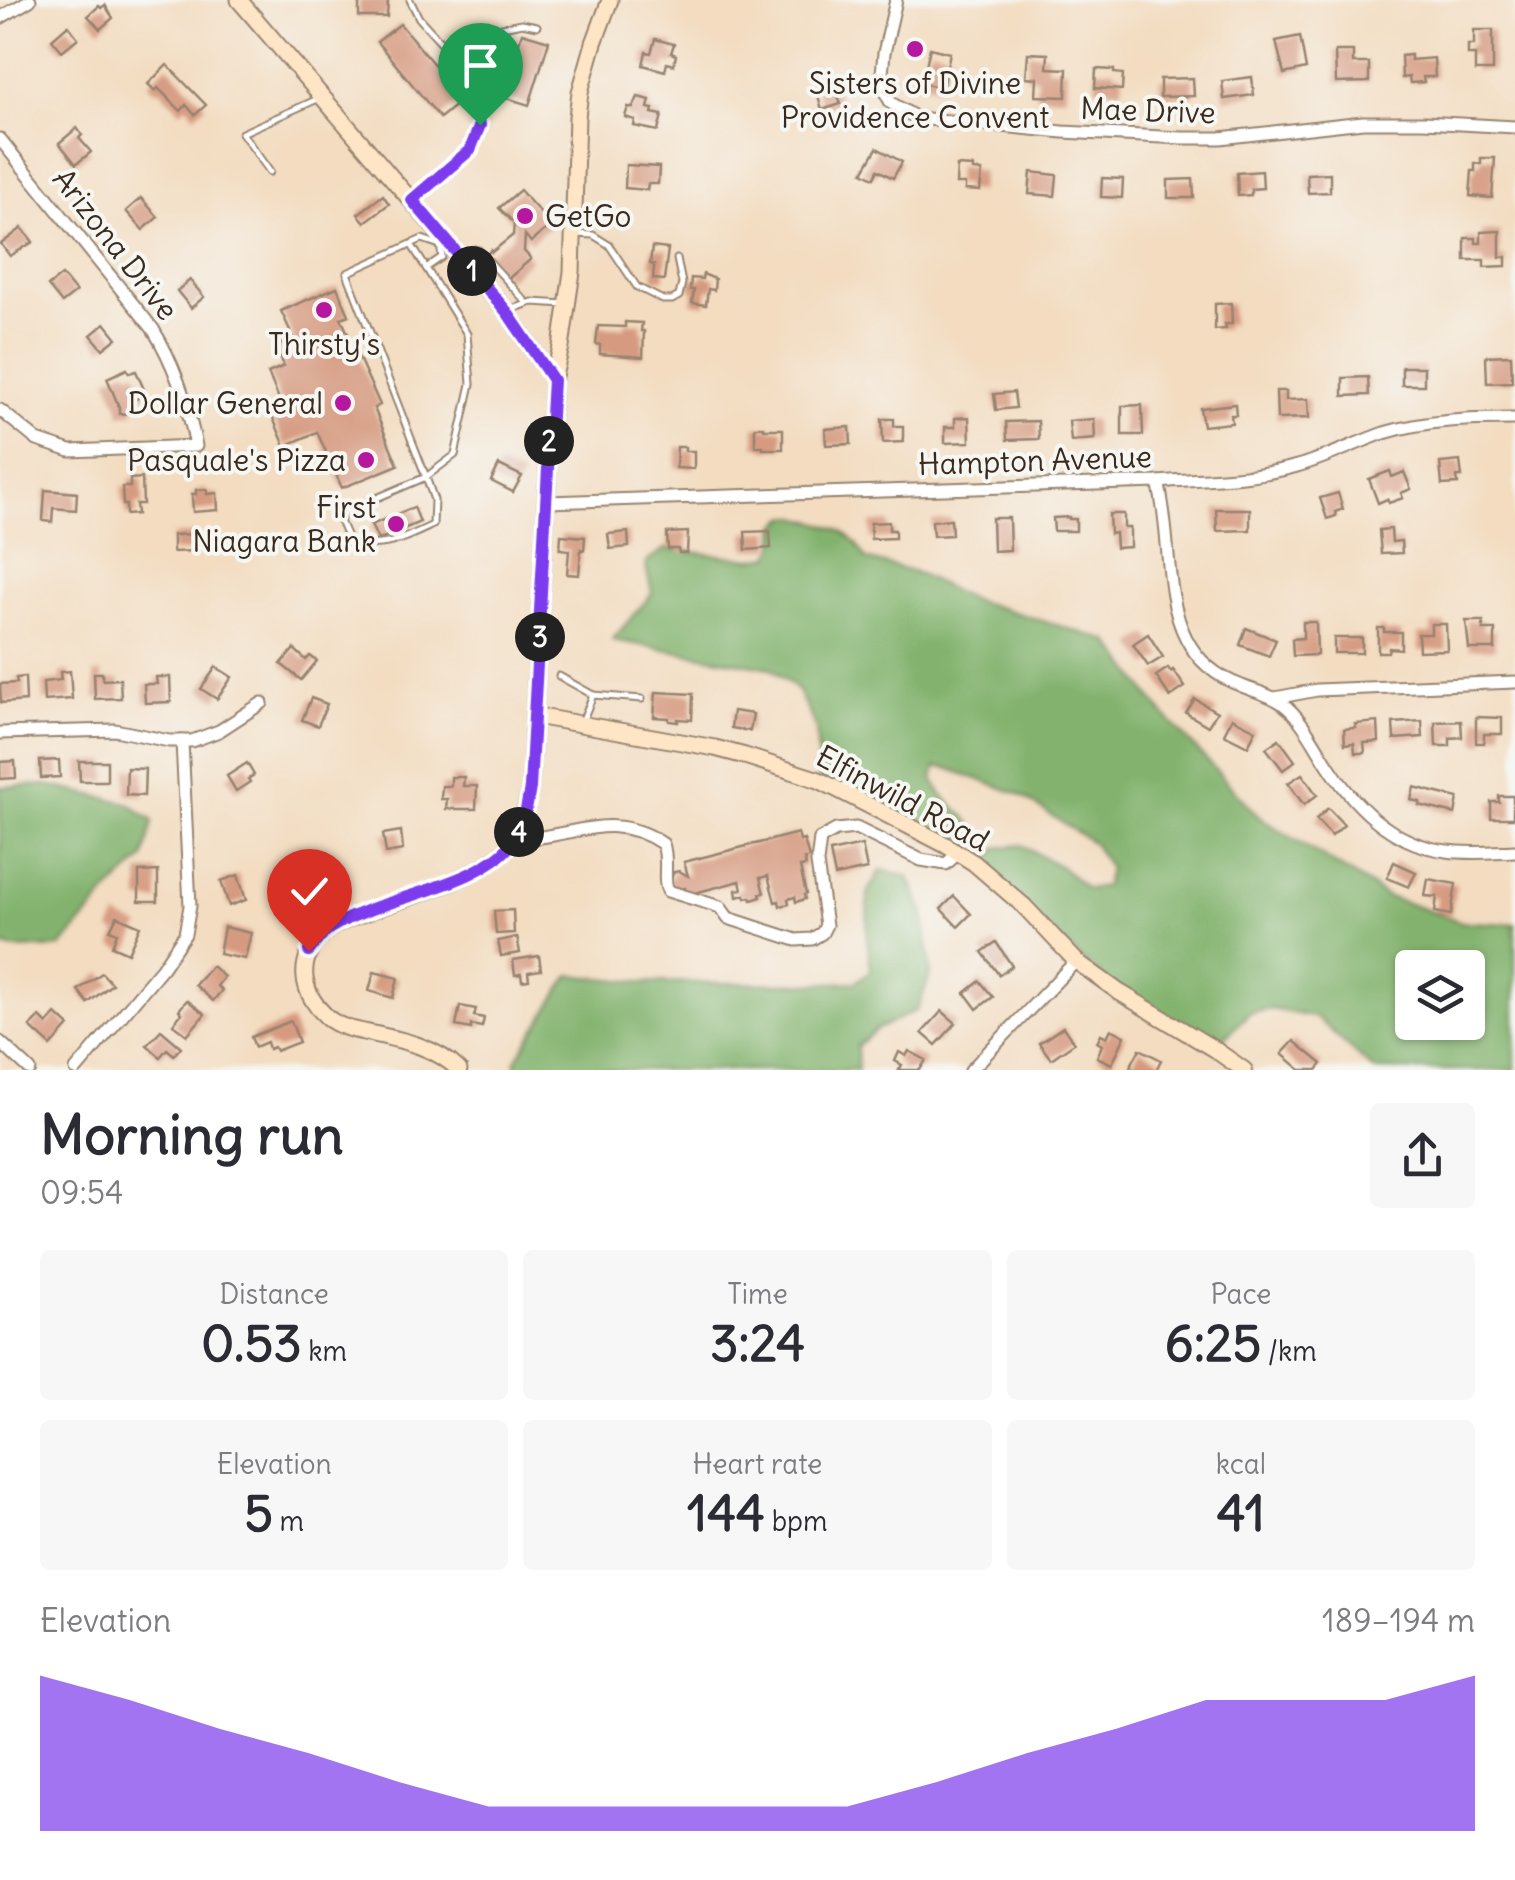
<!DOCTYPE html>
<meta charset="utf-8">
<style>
body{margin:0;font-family:Delius,sans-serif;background:#f7f7f7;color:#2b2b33;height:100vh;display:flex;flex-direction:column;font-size:38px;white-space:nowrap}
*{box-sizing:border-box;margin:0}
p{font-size:32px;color:#7c7c81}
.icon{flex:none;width:55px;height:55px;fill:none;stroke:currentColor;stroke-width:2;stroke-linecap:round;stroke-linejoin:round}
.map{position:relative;height:1070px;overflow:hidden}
.drawer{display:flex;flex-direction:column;background:#fff;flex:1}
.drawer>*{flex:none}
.buttons{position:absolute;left:1395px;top:950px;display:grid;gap:20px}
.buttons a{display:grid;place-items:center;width:90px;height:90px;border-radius:10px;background:#fff;box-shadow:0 2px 8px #0004;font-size:50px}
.pin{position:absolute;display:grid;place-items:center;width:85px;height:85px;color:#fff;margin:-102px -42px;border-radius:50% 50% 50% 0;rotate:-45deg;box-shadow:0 0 10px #0007}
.pin .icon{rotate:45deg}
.km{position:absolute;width:50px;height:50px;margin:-25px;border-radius:50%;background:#222;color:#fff;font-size:28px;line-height:50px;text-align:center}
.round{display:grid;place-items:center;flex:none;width:105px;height:105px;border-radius:10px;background:#f7f7f7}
.summary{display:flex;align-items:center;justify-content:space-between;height:170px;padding:0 40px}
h1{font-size:55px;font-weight:800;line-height:75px}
.metrics{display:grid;grid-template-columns:repeat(3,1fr);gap:15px;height:170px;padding:10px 40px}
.metrics div{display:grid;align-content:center;border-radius:10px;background:#f7f7f7;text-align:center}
.metrics b{font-size:50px;font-weight:800}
.metrics small{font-size:28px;font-weight:400}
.metrics p{font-size:28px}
.chart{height:280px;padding:20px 40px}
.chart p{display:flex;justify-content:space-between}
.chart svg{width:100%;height:180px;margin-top:10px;fill:#7c3aed;opacity:.7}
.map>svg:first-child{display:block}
.forest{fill:#82b26d;stroke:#5e6e46;stroke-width:2.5;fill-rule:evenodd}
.building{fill:#d69a80}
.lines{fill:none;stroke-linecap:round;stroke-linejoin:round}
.lane-casing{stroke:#97836f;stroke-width:9}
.street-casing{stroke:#97836f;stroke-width:15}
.secondary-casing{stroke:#97836f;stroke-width:19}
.lane{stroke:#fff;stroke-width:5}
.street{stroke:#fff;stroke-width:11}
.secondary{stroke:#fde5c5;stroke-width:15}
.route-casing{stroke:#fff;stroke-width:20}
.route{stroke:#7c3aed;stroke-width:12}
.poi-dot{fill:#b5179e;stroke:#f6f6f2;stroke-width:4}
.labels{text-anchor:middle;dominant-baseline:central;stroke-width:8;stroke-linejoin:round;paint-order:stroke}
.poi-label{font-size:30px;fill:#3b2a1e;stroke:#f6f6f2;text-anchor:end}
.street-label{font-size:30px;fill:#3b2a1e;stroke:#f6f6f2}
</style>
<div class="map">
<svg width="1515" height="1070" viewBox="0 0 1515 1070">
<rect width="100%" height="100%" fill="#f6f6f2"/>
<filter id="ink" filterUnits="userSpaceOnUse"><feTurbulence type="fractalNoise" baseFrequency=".01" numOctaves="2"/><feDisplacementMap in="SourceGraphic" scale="20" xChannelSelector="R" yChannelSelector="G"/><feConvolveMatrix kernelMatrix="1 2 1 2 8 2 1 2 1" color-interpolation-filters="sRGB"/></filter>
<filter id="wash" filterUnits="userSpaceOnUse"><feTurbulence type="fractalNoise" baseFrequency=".0048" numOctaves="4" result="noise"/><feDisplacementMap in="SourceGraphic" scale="40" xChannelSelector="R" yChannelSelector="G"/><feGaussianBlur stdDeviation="2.25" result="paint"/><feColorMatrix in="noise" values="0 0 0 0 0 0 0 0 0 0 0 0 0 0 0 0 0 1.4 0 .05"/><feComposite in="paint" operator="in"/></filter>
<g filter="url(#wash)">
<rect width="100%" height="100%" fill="#f3dcc0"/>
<g class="forest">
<path d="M 794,516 C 828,526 848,525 866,559 L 920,574 L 967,598 L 1109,641 L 1161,711 L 1259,817 L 1388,897 L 1462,922 L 1515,924 L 1515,1070 L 1374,1070 L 1317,1018 L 1271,1009 L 1249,1013 L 1214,1049 L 1119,992 L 981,869 L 997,848 L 1022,845 L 1062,868 L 1087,889 L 1105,886 L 1109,868 L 1093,843 L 1019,794 L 947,768 L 936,767 L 933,779 L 942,795 L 970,822 L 978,834 L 978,841 L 966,858 L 819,780 L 816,728 L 798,691 L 771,668 L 612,640 L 652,594 C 651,582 646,574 646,562 L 665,549 L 752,559 L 771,556 L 776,544 L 777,526 L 786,517 ZM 1412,968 L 1468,968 L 1468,1022 L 1412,1022 Z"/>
<polygon points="46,785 128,803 153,821 144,858 111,889 61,947 15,949 0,945 0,787"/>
<polygon points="881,870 909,877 924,913 931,973 917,1010 877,1029 857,1046 858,1070 516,1070 516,1060 570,975 640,982 803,984 856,982 871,970 867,938 868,891"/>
</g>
<g id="blocks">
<g class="building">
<polygon points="359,0 388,0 387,17 359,17"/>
<polygon points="105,5 113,18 100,29 88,16 99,6 101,8"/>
<polygon points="400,24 463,99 440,118 377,42"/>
<polygon points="68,25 78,38 62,51 52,39"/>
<polygon points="1474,30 1493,30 1493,71 1475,71 1475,55 1468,55 1468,45 1474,45"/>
<polygon points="522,33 549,41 529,105 503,97"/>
<polygon points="1300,36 1306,69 1284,74 1276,41"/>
<polygon points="655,39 674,44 671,53 676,55 674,65 667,63 665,71 643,65 646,52 651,53"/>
<polygon points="930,48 950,53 942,88 922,83"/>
<polygon points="1335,51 1353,51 1353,63 1369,63 1369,82 1336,83"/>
<polygon points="1028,53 1048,54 1047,68 1067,69 1066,97 1036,96 1037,78 1026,77"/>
<polygon points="1411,55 1411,60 1434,58 1435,77 1423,77 1424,82 1410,83 1409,77 1402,78 1401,56"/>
<polygon points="167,65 206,105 195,115 186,105 181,111 158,88 155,91 148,84"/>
<polygon points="1096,69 1114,70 1114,73 1123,74 1122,90 1095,88"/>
<polygon points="1252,77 1254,95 1224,99 1222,81"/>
<polygon points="1193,78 1194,96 1160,97 1160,79"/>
<polygon points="833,83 841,104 822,110 816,88"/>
<polygon points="638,97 650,100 648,108 653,109 652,113 662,115 658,131 634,126 635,120 625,117 628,107 633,108"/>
<polygon points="77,128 82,135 79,138 91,152 76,164 59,143"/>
<polygon points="877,148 902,162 893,178 878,170 874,178 863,172"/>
<polygon points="1481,158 1495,158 1492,198 1470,196 1472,171 1475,171 1475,163 1481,164"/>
<polygon points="626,165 659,167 658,184 648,184 647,190 625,188"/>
<polygon points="957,166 973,167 973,170 982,171 980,191 965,190 965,184 956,184"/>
<polygon points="1262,171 1263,188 1251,189 1251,195 1238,196 1237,173"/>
<polygon points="1031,172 1057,175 1055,196 1029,194"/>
<polygon points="1330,173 1330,192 1308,193 1307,174"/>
<polygon points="1102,178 1123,179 1122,198 1101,197"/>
<polygon points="1193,179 1194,198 1168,198 1168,180"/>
<polygon points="520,190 551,225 531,242 525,235 524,251 531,259 508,279 487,254 491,250 492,252 513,235 514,223 499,208"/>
<polygon points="383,195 389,204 365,222 358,214"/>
<polygon points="141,198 158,217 143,230 126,211"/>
<polygon points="22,228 33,242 10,256 1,244"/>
<polygon points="1500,231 1500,257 1506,257 1506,266 1484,267 1484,260 1465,260 1465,238 1476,238 1476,243 1481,243 1481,232"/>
<polygon points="652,247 668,249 664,280 653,279 654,265 650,264"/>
<polygon points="703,274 715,279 714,290 708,289 706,305 692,303 694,290 690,290 691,278 702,279"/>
<polygon points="62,275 76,292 62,303 48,286"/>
<polygon points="190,280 204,297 191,308 177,291"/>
<polygon points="337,287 349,315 341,318 380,405 374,408 398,465 342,488 317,432 285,446 270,411 282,406 268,373 284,366 276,346 294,339 281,311"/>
<polygon points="1231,303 1232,324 1225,324 1226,329 1215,330 1215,304"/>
<polygon points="625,322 642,323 641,331 644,331 643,357 600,354 600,345 596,344 598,326 625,327"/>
<polygon points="105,323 117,338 103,349 91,335"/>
<polygon points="1511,355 1512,382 1487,383 1486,356"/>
<rect x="1402" y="367" width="22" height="18"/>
<polygon points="127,369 129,373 136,371 146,394 134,400 134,413 119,414 119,407 107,378"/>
<polygon points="1368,377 1369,395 1343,396 1343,378"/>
<polygon points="1276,391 1286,391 1286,400 1308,399 1309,418 1277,419"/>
<polygon points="1014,392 1016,408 996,410 994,394"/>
<polygon points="1235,404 1236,415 1231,415 1232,423 1203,426 1200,408"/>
<polygon points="1142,405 1143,435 1122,435 1122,406"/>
<polygon points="969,417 970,442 945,443 945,427 955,427 955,418"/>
<polygon points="882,419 894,419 894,426 903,426 903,442 883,443"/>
<polygon points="1094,419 1095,439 1071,441 1069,421"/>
<polygon points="1038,421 1039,439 1007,440 1006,422"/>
<polygon points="755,427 764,427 764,429 783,429 783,449 763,449 763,446 755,446"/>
<polygon points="850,427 851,444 826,445 825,429"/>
<polygon points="677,447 685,447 685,451 694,451 694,469 676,468"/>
<polygon points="1460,461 1462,477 1457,477 1458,484 1442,485 1440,463"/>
<polygon points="499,465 522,476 513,492 491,481"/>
<polygon points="1390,471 1392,477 1404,472 1411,489 1401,493 1403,498 1389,503 1387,499 1378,503 1369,479"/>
<polygon points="142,478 143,504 136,504 137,514 126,515 126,505 123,505 122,487 130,487 130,479"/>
<polygon points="207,489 207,494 217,493 218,510 193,512 192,494 196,494 196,490"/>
<polygon points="45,490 77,493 76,510 53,508 52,522 43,521"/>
<polygon points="1338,493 1343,509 1335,512 1336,516 1327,519 1320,498"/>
<polygon points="414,507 420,522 378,540 371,525"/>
<polygon points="1216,509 1250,509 1250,530 1217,531"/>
<polygon points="1109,514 1124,514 1124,528 1130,528 1130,547 1116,548 1115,533 1110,534"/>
<polygon points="1069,517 1069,519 1076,519 1076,531 1054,531 1053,518"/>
<polygon points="992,518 1009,518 1010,550 993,551"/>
<polygon points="951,519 952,535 933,536 932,521"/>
<polygon points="889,522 889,530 895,530 895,538 871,539 870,523"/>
<polygon points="1391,529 1392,542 1401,541 1402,553 1381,554 1379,530"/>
<polygon points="770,531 771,548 746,550 745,532"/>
<polygon points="628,532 629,547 610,549 608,534"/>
<polygon points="688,532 687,553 679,553 678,549 668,549 667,533"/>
<polygon points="195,534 195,551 173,552 173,535"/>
<polygon points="561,535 585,537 584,550 581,549 579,575 567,574 569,550 560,549"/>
<polygon points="1466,621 1483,621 1483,630 1495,630 1495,649 1469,649"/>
<polygon points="1303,622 1316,622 1317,655 1293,656 1292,639 1303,638"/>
<polygon points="1431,624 1446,624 1447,650 1419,651 1418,634 1431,634"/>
<polygon points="1246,628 1276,640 1269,656 1240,645"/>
<polygon points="1378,628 1384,628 1384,632 1401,632 1401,649 1389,648 1388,652 1378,652"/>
<polygon points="1148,634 1163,657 1148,666 1133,644"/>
<rect x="1334" y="638" width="28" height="15"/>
<polygon points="294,649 306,660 310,656 317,661 301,680 281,664"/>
<polygon points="216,667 232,677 217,699 201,689"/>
<polygon points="1168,668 1171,672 1173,670 1185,687 1170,697 1156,676"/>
<polygon points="70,671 72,699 44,701 43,682 61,680 60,672"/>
<polygon points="94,673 102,673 103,680 120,679 121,698 95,699"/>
<polygon points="25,677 26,701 1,703 0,684 17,683 16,678"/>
<polygon points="156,677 170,677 171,702 145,703 144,684 157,684"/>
<polygon points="656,692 693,694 692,720 678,719 678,722 669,721 669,718 654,717"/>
<polygon points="311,698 327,704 318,726 302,720"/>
<polygon points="1195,699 1217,712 1208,726 1186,713"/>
<polygon points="733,711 753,714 750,731 731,728"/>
<polygon points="1476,717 1502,718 1502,734 1484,734 1484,743 1476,743"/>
<polygon points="1232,718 1256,730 1248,746 1224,734"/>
<polygon points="1422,721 1423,737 1394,739 1393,723"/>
<polygon points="1461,721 1462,737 1450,738 1450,746 1436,746 1435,722"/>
<polygon points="1378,722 1379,742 1364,743 1365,753 1355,753 1354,743 1345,744 1344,729 1356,728 1355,724"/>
<polygon points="1279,739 1295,761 1283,770 1266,748"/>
<polygon points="59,760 60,777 41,778 40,761"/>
<polygon points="15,761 16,778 0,779 0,762"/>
<polygon points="79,761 107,761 107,781 80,781"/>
<polygon points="247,763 254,775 248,779 250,782 236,791 227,776"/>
<polygon points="127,768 145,769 144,796 126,795"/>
<polygon points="1302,774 1317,795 1304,805 1288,783"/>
<polygon points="451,777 464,777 463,786 477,786 476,809 446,809 447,799 441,799 442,786 451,786"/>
<polygon points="1414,787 1458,798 1455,814 1419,805 1420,802 1411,800"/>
<polygon points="1499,796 1513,796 1513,818 1491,818 1491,802 1499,802"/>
<polygon points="1328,808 1344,825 1332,836 1316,819"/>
<polygon points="401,831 403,850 386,853 383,834"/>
<polygon points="798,833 800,841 804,840 809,858 804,859 806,866 800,867 806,894 804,895 805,899 796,902 795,897 788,899 789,904 780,906 779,901 775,902 768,876 760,878 764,893 760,894 761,897 752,900 751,897 746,898 745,895 737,897 736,890 742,889 740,881 687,895 685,888 678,890 670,885 669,880 674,872 679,871 688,876 684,862"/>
<polygon points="862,845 867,869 835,876 830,852"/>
<polygon points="1394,862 1416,872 1409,887 1387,878"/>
<polygon points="158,871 158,901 139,901 139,872"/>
<polygon points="238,875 246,900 229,906 221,881"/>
<polygon points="1428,879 1456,884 1451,915 1435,912 1437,897 1425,896"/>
<polygon points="954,896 971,914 958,927 941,909"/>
<polygon points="513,910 514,933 496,934 494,911"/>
<polygon points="117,916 140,926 128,953 112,946 117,933 110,930"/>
<polygon points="224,927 251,933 245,959 219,954"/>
<polygon points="517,937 520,953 501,956 498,941"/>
<polygon points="996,942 1012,966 999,975 982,952"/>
<polygon points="539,956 541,970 528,972 529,980 522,981 521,974 515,975 513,960"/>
<polygon points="212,966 224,977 217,986 222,990 213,1001 195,985"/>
<polygon points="374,972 398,978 393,998 369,991"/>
<polygon points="102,973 112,984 88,1003 78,990"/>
<polygon points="980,981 993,997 977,1009 965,993"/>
<polygon points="187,1000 205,1014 187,1035 173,1024 182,1013 179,1010"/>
<polygon points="460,1006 476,1009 474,1016 484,1018 482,1027 471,1025 471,1029 456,1026"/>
<polygon points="942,1011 956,1023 936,1045 922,1033"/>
<polygon points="56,1014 69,1026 51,1046 30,1027 40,1017 47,1024"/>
<polygon points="291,1021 299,1042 276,1051 274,1047 269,1049 267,1042 255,1047 251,1037"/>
<polygon points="1063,1027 1074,1043 1051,1059 1039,1043"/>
<polygon points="1111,1029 1125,1036 1112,1064 1097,1057 1102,1045 1097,1042 1101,1034 1107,1037"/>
<polygon points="161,1030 181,1047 174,1055 167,1049 160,1057 147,1045"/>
<polygon points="1294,1041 1322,1064 1317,1070 1301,1070 1282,1054"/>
<polygon points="1140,1049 1161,1060 1156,1070 1136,1070 1130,1067"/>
<polygon points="909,1051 926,1060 920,1070 899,1070 902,1065 895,1061 899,1052 906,1056"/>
</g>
</g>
</g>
<g filter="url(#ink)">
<use href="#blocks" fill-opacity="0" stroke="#97836f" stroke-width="2.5"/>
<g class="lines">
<g class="lane-casing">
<g id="lane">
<polyline points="410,0 419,18 476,81 481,111 480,125 470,150 414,198"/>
<path d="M 476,81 C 487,64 490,44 502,27 L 522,23 L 537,26"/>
<polyline points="270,172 242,133 320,98"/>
<polyline points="576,234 593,235 609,245 637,287 663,300 672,300 679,296 682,283 677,259"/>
<polyline points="411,244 467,334 471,384 455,455 426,477 347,273 422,239 440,245 443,241"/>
<polyline points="465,254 475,249 479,250 527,303"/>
<polyline points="426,268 442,257 440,245"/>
<polyline points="508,311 532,302 565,304"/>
<path d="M 426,477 L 434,500 L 433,525 C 399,541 389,547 350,544 L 340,521 L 344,512 Z"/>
<polyline points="559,676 593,695 582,722"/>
<polyline points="593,695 642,699"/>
</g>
</g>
<g class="street-casing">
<g id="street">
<polyline points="896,0 884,53 881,84 891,103 917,118 1063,132 1182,138 1220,138 1363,122 1424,122 1515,127"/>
<polyline points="0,18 30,0"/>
<path d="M 0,139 L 153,329 C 175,365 188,405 196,446 L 70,451 L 37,440 L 0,410"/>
<path d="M 1158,482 C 1171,530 1164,596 1186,638 C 1198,662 1217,677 1242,686 C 1256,692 1270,694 1283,704 C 1302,718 1315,745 1328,765 C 1355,807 1394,845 1447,851 C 1469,854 1492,852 1515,851"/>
<path d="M 548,502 L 1158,482 C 1204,478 1253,479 1297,466 C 1327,458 1355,443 1384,433 C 1427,420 1470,419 1515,419"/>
<polyline points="1275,698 1317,690 1515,682"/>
<polyline points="0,733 115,730 169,741 192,741 219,731 262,703"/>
<path d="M 516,839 C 572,839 611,808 663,844 C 669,861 662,880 668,891 L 720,907 L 728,918 L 796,940 L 812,939 L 822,933 L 826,925 L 817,863 L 820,839 L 836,830 L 856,828 L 921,860 L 946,864 L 958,853"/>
<polyline points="0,1042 30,1070"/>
<polyline points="76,1070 162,968 185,934 190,906 182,741"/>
<polyline points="971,1070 1076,961"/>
</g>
</g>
<g class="secondary-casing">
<g id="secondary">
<polyline points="239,0 507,312 553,380"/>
<polyline points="535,716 715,748 745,756 819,780 872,807 944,844 974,863 1024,906 1076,961 1119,992 1214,1049 1244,1070"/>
<path d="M 459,1070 C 435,1046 401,1040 369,1033 C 354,1030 338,1027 327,1017 C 315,1006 307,994 305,978 C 303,960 312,942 326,931 C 338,922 353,917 367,912 C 404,898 471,880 500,855 C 522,838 525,813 530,788 L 553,380 L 561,347 L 572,272 L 577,117 L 580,92 L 594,43 L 610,0"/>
</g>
</g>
<use href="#lane" class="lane"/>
<use href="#street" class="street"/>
<use href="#secondary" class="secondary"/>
</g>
</g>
<g class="lines" filter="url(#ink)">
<g class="route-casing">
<path id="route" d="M 309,951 C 315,943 321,934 330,928 C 377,898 485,886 515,839 C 525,824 527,804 530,788 L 553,380 L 507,312 L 412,200 L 470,150 L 480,125"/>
</g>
<use href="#route" class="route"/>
</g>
<g class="poi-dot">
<circle cx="915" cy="49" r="10"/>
<circle cx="525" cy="216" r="10"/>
<circle cx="324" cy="310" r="10"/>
<circle cx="343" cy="403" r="10"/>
<circle cx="366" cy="460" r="10"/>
<circle cx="396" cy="524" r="10"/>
</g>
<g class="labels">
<g class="poi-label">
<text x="915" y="83" text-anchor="middle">Sisters of Divine<tspan x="915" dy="34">Providence Convent</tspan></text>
<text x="545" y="216" text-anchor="start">GetGo</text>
<text x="324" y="344" text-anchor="middle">Thirsty's</text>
<text x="323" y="403">Dollar General</text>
<text x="346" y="460">Pasquale's Pizza</text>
<text x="376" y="507">First<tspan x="376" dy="34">Niagara Bank</tspan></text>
</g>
<g class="street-label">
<text transform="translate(1148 110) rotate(2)">Mae Drive</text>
<text transform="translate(116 244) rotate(52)">Arizona Drive</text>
<text transform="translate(1035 460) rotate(-2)">Hampton Avenue</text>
<text transform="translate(903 798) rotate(28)">Elfinwild Road</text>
</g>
</g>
</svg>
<div class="buttons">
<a><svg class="icon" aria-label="layers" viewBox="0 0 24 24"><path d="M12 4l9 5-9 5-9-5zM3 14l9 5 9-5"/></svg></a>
</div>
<div class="pin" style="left:480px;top:125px;background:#1e9e55"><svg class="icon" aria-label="arrive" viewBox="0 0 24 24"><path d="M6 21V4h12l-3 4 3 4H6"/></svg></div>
<div class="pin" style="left:309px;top:951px;background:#d93025"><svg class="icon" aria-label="check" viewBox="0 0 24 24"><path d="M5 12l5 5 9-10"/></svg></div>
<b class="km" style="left:472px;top:271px">1</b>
<b class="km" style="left:549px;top:441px">2</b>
<b class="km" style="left:540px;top:637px">3</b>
<b class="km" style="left:519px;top:832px">4</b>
</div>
<section class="drawer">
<div class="summary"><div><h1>Morning run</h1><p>09:54</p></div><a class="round"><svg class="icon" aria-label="share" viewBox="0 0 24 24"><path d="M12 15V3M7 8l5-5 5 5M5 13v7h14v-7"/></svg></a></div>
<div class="metrics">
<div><p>Distance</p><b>0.53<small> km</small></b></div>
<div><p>Time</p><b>3:24</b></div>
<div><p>Pace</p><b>6:25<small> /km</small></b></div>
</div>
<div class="metrics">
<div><p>Elevation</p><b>5<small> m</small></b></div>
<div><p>Heart rate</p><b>144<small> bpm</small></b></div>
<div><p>kcal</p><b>41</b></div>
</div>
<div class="chart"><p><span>Elevation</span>189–194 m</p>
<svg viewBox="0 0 160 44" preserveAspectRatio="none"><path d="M0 44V6L10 12L20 19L30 25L40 32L50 38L60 38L70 38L80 38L90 38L100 32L110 25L120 19L130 12L140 12L150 12L160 6V44z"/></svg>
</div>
</section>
